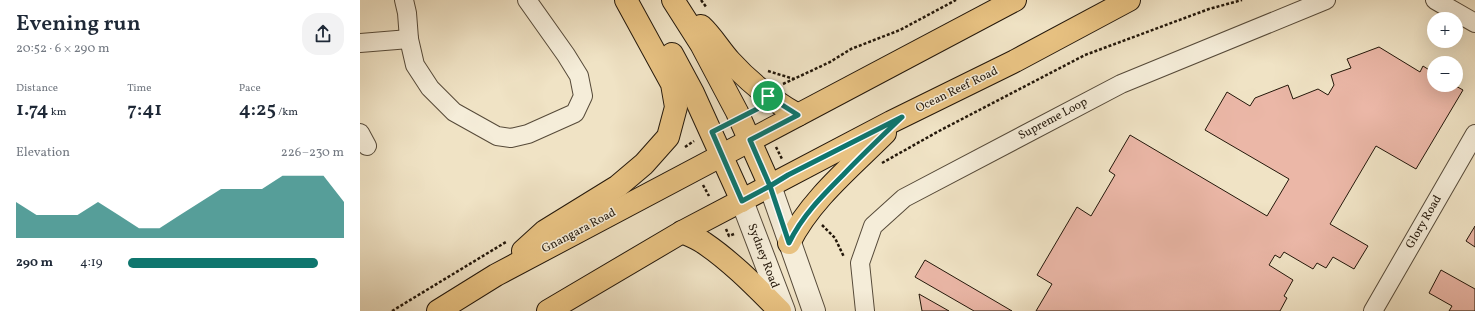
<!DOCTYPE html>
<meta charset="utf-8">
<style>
body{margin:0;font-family:Vollkorn,serif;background:#f2f2f3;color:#1f2937;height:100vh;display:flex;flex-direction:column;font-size:15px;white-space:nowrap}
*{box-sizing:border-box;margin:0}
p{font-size:13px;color:#747a83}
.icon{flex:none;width:22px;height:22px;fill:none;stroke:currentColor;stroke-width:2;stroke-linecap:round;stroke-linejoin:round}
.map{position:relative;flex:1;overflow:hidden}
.side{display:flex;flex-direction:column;background:#fff;width:360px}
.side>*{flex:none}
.controls{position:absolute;left:1067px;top:12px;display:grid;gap:8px}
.controls a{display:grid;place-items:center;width:36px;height:36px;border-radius:50%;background:#fff;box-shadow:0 4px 16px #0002;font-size:20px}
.pin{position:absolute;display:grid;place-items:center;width:34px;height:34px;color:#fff;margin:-17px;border:2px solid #fff;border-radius:50%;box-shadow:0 1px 4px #0007}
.round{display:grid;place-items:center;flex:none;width:42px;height:42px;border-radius:16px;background:#f2f2f3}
.summary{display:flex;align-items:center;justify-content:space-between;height:68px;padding:0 16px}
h1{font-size:22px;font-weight:600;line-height:30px}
.figures{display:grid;grid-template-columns:repeat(3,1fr);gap:6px;height:68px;padding:4px 16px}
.figures div{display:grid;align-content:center}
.figures b{font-size:20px;font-weight:600}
.figures small{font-size:11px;font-weight:400}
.figures p{font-size:11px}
.chart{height:112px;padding:8px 16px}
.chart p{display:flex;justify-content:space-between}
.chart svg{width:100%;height:72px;margin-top:4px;fill:#0f766e;opacity:.7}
ul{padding:0 16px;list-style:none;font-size:13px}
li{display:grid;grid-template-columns:64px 48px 1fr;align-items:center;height:30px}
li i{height:10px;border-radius:5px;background:#0f766e}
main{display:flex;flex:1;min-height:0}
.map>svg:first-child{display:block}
.building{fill:#ebb7a7;stroke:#23170a}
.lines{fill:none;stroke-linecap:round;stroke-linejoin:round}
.minor-casing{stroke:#564a39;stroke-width:20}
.tertiary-casing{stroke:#564a39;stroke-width:24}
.primary-casing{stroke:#23170a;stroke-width:24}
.path{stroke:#23170a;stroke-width:2.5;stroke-dasharray:3 2;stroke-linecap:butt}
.minor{stroke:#f5edd9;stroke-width:18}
.tertiary{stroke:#f5edd9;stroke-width:22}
.primary{stroke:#e8c282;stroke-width:22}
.route-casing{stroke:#fff;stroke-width:8}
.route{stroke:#0f766e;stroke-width:5}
.labels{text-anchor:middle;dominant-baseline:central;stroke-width:3;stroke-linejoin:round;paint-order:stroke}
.street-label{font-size:12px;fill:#23170a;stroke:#f5edd9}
</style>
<main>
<section class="side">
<div class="summary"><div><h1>Evening run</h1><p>20:52 · 6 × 290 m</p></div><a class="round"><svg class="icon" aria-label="share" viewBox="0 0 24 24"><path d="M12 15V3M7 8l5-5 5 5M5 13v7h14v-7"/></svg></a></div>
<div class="figures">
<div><p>Distance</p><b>1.74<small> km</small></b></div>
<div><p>Time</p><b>7:41</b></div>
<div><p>Pace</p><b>4:25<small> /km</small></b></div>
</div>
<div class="chart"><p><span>Elevation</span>226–230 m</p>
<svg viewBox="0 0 160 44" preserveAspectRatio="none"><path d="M0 44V22L10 30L20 30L30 30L40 22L50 30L60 38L70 38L80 30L90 22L100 14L110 14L120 14L130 6L140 6L150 6L160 22V44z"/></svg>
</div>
<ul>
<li><b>290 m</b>4:19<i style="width:88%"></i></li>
</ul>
</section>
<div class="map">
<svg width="1115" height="311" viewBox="0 0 1115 311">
<rect width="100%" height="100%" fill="#f0e3c5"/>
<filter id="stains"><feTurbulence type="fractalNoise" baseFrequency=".005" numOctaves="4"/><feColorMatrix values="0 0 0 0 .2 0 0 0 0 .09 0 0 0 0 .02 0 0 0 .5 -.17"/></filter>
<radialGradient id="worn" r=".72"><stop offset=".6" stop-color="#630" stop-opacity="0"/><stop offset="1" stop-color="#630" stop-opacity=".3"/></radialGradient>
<g class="building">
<polygon points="1019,47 1060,72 1063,66 1074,73 1074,85 1094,85 1103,90 1056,169 1016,146 970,224 1008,246 994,269 973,257 966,268 957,263 953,269 924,252 920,258 915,255 909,265 933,280 924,296 927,298 920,311 676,311 692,284 677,275 717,207 731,216 755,175 749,171 770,135 907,216 929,179 845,130 867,92 890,106 895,98 928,85 933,99 958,89 968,95 974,85 971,75 991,68 987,59"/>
<polygon points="1115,226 1115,247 1106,241"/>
<polygon points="565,260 652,311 614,311 555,277"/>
<polygon points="1081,270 1115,289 1115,311 1089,311 1092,306 1069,293"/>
<polygon points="559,294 589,311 562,311"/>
</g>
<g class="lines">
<g class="minor-casing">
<g id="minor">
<polyline points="44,0 47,13 49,39 55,65 70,88 94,112 137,136 151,138 168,134 215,113 223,96 219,76 206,55 167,0"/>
<polyline points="1075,0 1115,23"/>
<polyline points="0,43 49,39"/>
<polyline points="0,133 7,146"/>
<polyline points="505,311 500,263 513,226 544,198 761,84 966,0"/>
<polyline points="1013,311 1115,134"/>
</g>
</g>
<g class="tertiary-casing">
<g id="tertiary">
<polyline points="410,186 454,311"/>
<polyline points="382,201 424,311"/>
</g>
</g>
<g class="primary-casing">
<g id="primary">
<polyline points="313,0 341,44 377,112 410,186"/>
<path d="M 341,26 C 352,36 360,50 370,61 C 390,83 413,101 438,115"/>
<polyline points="312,54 333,93 382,201"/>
<path d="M 322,232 C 329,235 337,238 344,243 C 372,262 396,287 420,311"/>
<path d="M 429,243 C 450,200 492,166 525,133"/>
<polyline points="163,251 185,231 258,186 284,164 308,137 316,107 312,84 266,0"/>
<polyline points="78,311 136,275 655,0"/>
<polyline points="188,311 322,232 531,122 655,61 769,0"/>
</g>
</g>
<g class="path">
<polyline points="341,0 347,8"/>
<polyline points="408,71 434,79"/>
<polyline points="423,84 470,62 491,49 540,30 596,0"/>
<polyline points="325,147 334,141"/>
<polyline points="416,147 422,159"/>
<polyline points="522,163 579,131 725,55 849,9 882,0"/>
<polyline points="343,185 349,196"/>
<polyline points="462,225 475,238 484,257"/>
<polyline points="366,229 369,236 374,234"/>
<polyline points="32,311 146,242"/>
</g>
<use href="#minor" class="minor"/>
<use href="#tertiary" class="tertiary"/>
<use href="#primary" class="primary"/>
</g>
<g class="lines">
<g class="route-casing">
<path id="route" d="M 408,96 L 399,108 L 352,132 L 382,201 L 410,186 L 429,243 C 442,216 462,196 483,175 C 502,155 522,136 542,117 L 428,175 L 410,186 L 390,140 L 438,115 L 408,96"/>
</g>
<use href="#route" class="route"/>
</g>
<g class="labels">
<g class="street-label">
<text transform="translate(597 90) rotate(-26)">Ocean Reef Road</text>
<text transform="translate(693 119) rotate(-28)">Supreme Loop</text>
<text transform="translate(1064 222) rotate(-60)">Glory Road</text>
<text transform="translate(219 231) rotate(-28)">Gnangara Road</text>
<text transform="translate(403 256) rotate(69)">Sydney Road</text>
</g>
</g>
<rect width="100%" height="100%" filter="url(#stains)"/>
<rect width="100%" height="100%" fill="url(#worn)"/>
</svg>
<div class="controls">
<a>+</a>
<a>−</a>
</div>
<div class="pin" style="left:408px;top:96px;background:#1e9e55"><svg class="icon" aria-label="arrive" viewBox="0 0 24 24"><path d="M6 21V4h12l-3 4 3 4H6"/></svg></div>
</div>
</main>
